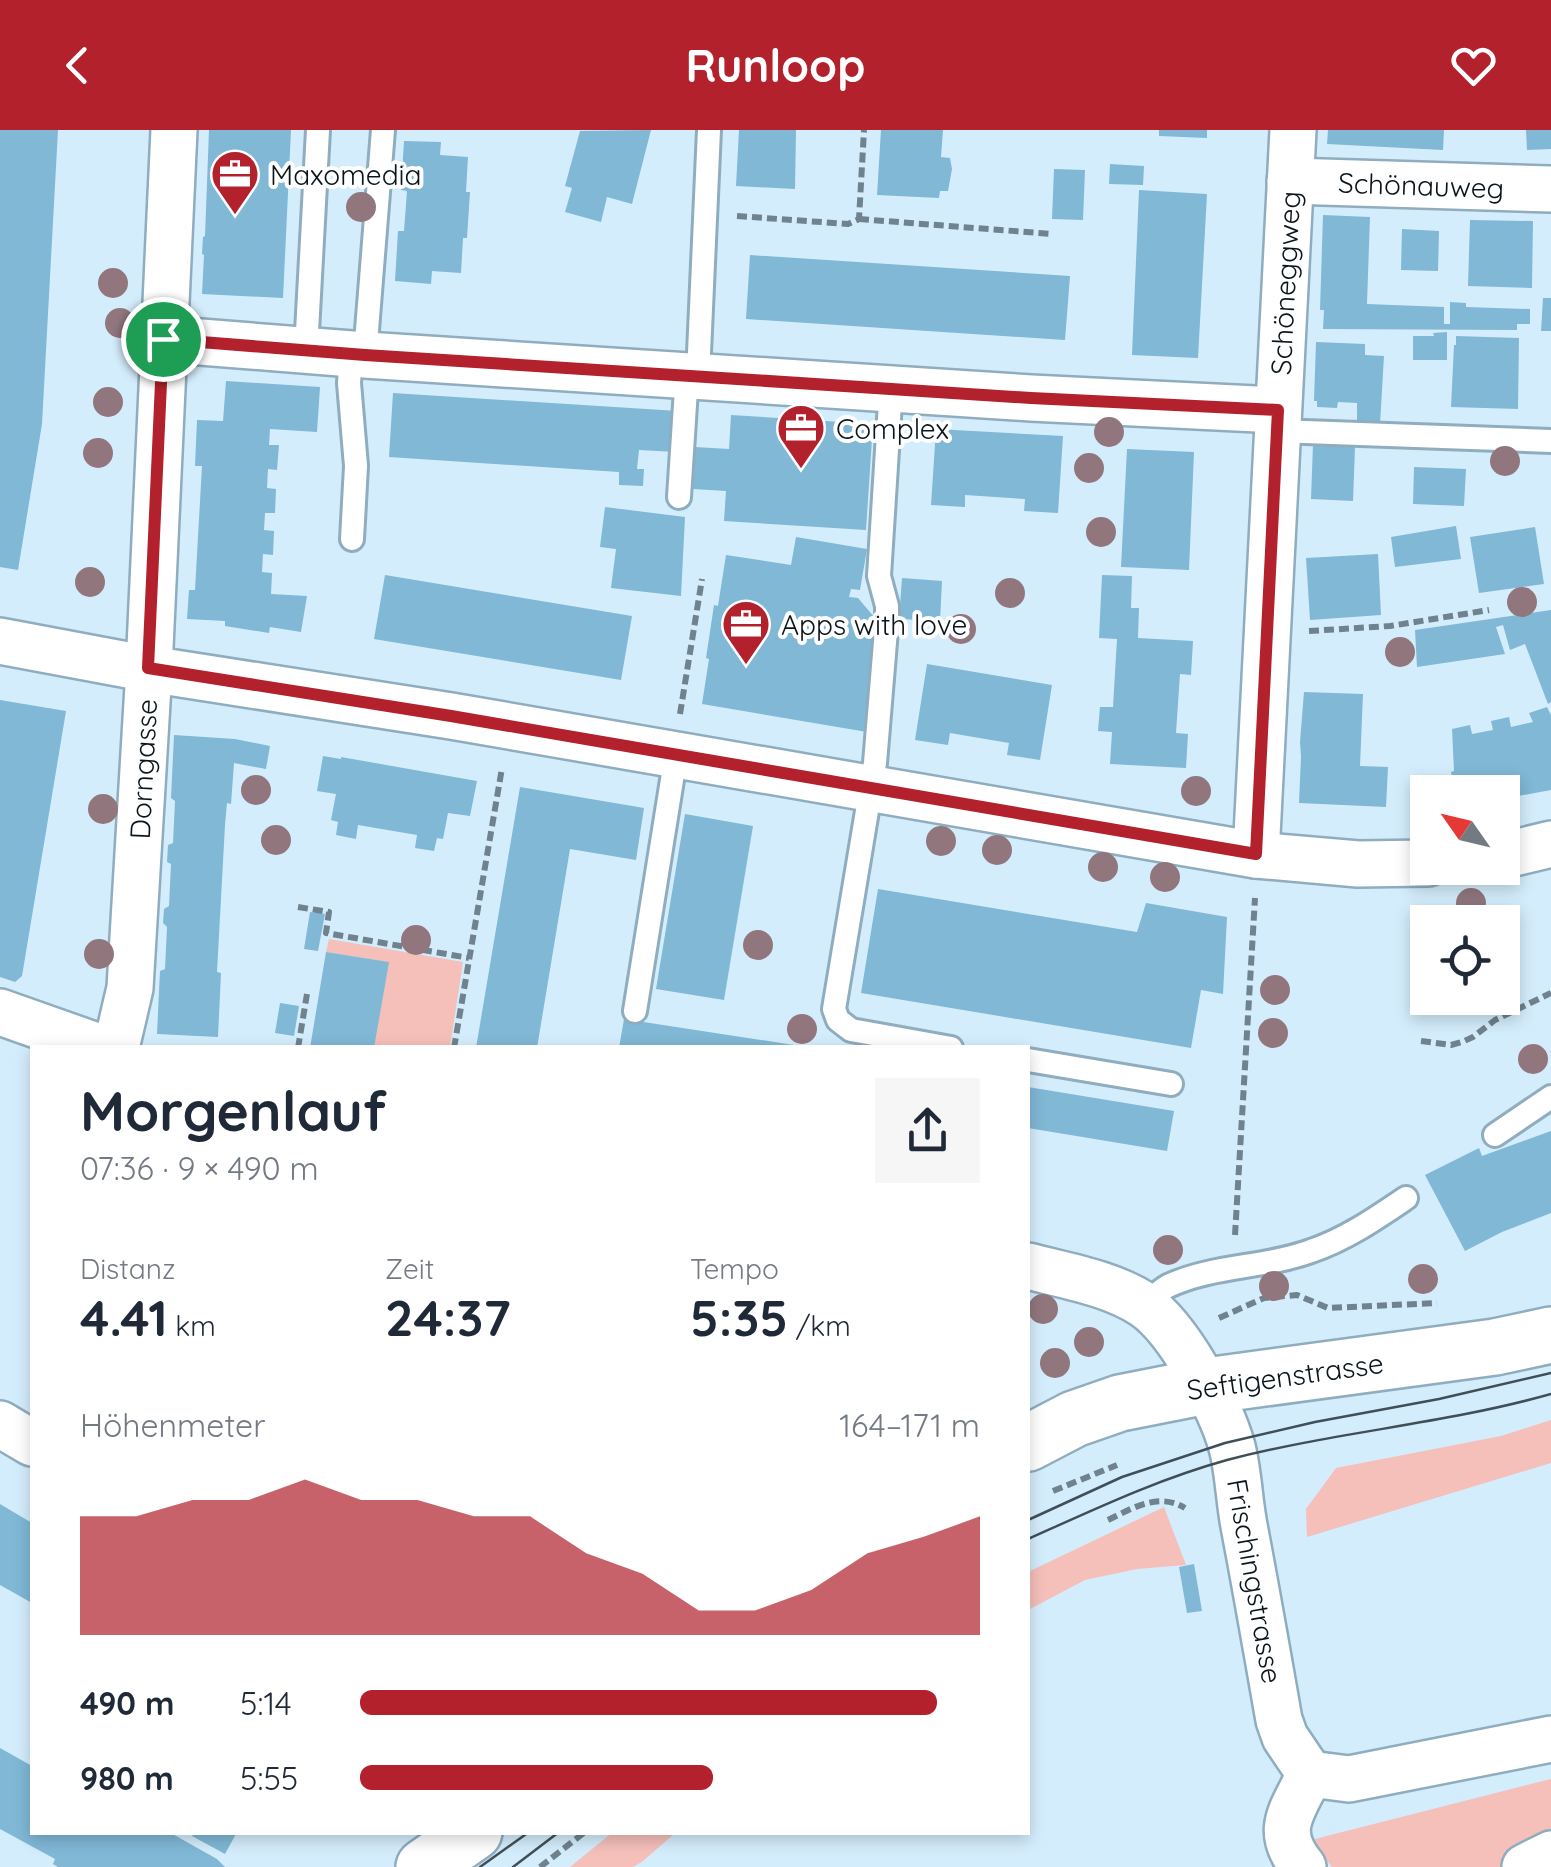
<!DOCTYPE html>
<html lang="de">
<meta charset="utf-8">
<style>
body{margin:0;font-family:Quicksand,sans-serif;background:#f6f6f7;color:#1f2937;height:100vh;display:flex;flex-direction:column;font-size:38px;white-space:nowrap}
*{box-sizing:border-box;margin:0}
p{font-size:32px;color:#747a83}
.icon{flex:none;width:55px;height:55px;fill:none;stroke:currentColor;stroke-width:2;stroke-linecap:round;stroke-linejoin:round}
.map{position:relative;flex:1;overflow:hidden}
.details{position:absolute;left:30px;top:915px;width:1000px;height:790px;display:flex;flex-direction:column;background:#fff;border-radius:0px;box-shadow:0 5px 15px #0003}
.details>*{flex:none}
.needle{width:65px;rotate:304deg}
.buttons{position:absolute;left:1410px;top:645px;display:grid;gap:20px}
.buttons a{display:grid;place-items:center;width:110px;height:110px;border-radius:0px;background:#fff;box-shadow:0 5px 15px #0003;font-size:50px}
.pin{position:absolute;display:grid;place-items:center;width:85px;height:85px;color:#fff;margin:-42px;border:5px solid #fff;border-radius:50%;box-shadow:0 2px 10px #0007}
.round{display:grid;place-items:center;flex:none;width:105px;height:105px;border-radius:0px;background:#f6f6f7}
.head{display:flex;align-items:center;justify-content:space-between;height:170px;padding:0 50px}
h1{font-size:55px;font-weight:800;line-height:75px}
.figures{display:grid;grid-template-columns:repeat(3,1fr);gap:15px;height:170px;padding:10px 50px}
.figures div{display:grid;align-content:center}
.figures b{font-size:50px;font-weight:800}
.figures small{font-size:28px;font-weight:400}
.figures p{font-size:28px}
.chart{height:280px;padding:20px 50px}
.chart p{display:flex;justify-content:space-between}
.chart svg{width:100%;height:180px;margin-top:10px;fill:#b2212c;opacity:.7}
ul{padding:0 50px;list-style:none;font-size:32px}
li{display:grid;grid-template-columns:160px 120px 1fr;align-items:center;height:75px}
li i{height:25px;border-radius:12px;background:#b2212c}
header{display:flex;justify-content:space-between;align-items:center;height:130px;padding:0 50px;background:#b2212c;color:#fff;font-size:45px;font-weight:800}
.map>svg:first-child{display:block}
.green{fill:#f5bfba}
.building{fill:#80b8d6}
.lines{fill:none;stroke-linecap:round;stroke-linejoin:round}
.service-casing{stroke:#8fadbe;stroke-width:28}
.minor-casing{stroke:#8fadbe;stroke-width:50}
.secondary-casing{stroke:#8fadbe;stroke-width:60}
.path{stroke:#70828d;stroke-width:6;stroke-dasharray:10 5;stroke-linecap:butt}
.service{stroke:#fff;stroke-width:22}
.minor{stroke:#fff;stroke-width:45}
.secondary{stroke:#fff;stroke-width:55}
.tram{stroke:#404f57;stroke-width:2.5}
.tree{fill:#91767e}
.route-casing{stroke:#fff;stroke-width:20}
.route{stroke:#b2212c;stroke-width:12}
.labels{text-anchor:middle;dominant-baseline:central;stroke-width:8;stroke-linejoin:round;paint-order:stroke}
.poi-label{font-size:28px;fill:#0a151b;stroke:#fff;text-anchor:start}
.street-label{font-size:28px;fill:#0a151b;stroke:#fff}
</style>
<header><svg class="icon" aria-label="back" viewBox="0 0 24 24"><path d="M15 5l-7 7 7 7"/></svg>Runloop<svg class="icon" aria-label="heart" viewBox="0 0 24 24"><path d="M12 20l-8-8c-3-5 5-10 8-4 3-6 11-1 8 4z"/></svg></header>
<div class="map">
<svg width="1551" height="1737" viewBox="0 0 1551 1737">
<rect width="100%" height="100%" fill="#d4edfc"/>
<g class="green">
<polygon points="329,809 463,832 450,917 374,917 388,832 326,822"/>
<polygon points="1551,1290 1551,1333 1307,1407 1306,1379 1336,1338 1501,1306"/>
<polygon points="1164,1377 1186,1435 1137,1439 1085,1450 1028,1480 1028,1442"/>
<polygon points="1551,1649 1551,1722 1517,1737 1332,1737 1311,1710"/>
<polygon points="613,1702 675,1702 675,1703 643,1731 633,1737 570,1737"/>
</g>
<g class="building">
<polygon points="0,0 58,0 42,294 18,440 0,437"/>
<polygon points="209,0 291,0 283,168 202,164 204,125 202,124 203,107 205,106"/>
<polygon points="651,0 632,74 607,67 601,92 565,82 572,58 565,56 580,1"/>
<polygon points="739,0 796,0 795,59 736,56"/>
<polygon points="881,0 943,0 941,27 950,28 952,39 948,61 940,61 939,68 877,65"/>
<polygon points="1159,0 1207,0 1207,8 1159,6"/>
<polygon points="1328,0 1444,0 1443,20 1327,14"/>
<polygon points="1526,0 1551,0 1551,19 1527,20"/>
<polygon points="404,11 441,12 440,25 468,27 466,62 470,62 467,108 463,108 461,143 432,141 431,154 395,151 398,101 404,101 407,61 401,60"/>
<polygon points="1110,34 1144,36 1143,55 1109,54"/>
<polygon points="1054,39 1085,40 1083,90 1052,89"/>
<polygon points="1139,60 1207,64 1198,228 1132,225"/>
<polygon points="1323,85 1370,87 1367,174 1444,177 1444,194 1450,194 1450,172 1466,173 1466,177 1530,179 1530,194 1517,194 1517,200 1323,199 1324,180 1320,180"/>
<polygon points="1470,90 1533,91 1532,158 1468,156"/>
<polygon points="1402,99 1439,101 1438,141 1401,140"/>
<polygon points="750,125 1070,146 1065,210 746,189"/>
<polygon points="1543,168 1551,168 1551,201 1541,201"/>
<polygon points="1447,202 1447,230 1413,230 1413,206 1434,206 1433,203"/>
<polygon points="1456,206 1519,208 1518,279 1451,277 1454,215 1456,215"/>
<polygon points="1316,212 1365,214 1365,225 1384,226 1380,294 1357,293 1357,273 1338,272 1337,278 1317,277 1317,271 1314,271"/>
<polygon points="226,251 320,257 317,302 270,299 269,315 279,315 277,340 268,339 267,358 276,359 275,383 265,383 264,400 274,401 273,425 263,424 262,442 272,443 271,464 307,466 301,502 270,497 269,503 225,496 225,491 187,489 189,460 195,460 202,336 195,336 197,290 223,291"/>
<polygon points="393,263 678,281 676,322 639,320 637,339 644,339 643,356 619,355 619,342 389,327"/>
<polygon points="731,285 873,294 866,400 724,391 726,361 693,359 695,317 729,319"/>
<polygon points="936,299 1063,306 1058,383 1024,381 1025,369 965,365 965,377 931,375"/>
<polygon points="1313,315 1355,317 1353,371 1311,369"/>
<polygon points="1127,319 1194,322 1189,440 1121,437"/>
<polygon points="1414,337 1466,339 1464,376 1413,374"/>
<polygon points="605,377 685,387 681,466 611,458 616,419 600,417"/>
<polygon points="1456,396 1461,429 1395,437 1391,407"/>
<polygon points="1535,397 1544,454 1479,463 1470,407"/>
<polygon points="796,407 867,419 860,460 851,459 849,467 858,468 875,488 867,602 702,574 709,529 706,528 714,475 718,476 726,425 791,435"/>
<polygon points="1378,424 1381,485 1310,490 1306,428"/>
<polygon points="385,445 632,486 621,550 374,509"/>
<polygon points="1102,445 1132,446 1131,478 1139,478 1138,508 1193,511 1191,545 1180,544 1176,603 1188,604 1186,638 1110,634 1112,602 1098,601 1100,577 1113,577 1117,509 1099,508"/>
<polygon points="902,448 942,451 940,491 899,489"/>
<polygon points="1551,480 1551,572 1548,574 1525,514 1510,520 1503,495 1496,497 1505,524 1417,537 1415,500"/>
<polygon points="927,534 1052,555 1040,630 1007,625 1009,613 950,603 948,615 915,610"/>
<polygon points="1304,562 1363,564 1360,636 1388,637 1386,677 1299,673 1301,627 1300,612"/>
<polygon points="0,570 66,581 22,846 15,852 0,847"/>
<polygon points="1547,577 1551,585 1551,660 1502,669 1502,662 1455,662 1451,642 1454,641 1452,599 1470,595 1472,604 1493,600 1491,591 1509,587 1511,597 1533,592 1529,583"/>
<polygon points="174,605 235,609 270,616 266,639 234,633 231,674 227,673 225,695 217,842 221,843 218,907 157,904 160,841 165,839 167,797 163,793 164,779 169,776 171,734 167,732 168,715 173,713 175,671 171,668"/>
<polygon points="323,626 341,629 341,627 477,651 470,686 448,683 443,709 437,708 434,721 415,718 417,705 358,695 356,709 336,705 338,692 331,690 336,664 317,661"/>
<polygon points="520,657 644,678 636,730 570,719 537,918 476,918"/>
<polygon points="685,684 753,696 724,870 656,859"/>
<polygon points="878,759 1137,802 1146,773 1227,787 1223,864 1201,860 1191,918 861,863"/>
<polygon points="310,782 325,784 318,821 304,819"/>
<polygon points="326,822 389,832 374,918 310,918"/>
<polygon points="280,873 299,876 294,906 275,903"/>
<polygon points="624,889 794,915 793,918 619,918"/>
<polygon points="1028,957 1174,981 1167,1021 1028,998"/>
<polygon points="1551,1001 1551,1083 1502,1102 1465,1121 1425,1045 1479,1018 1482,1026"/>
<polygon points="0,1374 32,1393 32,1473 0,1455"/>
<polygon points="1194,1434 1202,1481 1187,1483 1179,1437"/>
<polygon points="0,1618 32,1636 32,1702 169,1702 217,1729 225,1737 58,1737 53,1734 55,1729 0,1699"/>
<polygon points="194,1702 237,1702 225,1724 192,1706"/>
</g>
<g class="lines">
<g class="service-casing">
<g id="service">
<polyline points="306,220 318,0"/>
<polyline points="351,223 349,253 356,336 352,409"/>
<polyline points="365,225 383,0"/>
<polyline points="698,245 709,0"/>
<polyline points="891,257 879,446 887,476 887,488 875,633 834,879 838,890 851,900 951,918"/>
<polyline points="1277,301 1551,311"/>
<polyline points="679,367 687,244"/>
<polyline points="635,881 676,625"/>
<polyline points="1028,930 1171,954"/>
<polyline points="1495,1005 1551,967"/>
<path d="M 1144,1175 C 1152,1169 1159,1161 1168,1156 C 1213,1135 1265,1138 1311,1121 C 1346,1109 1375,1089 1406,1068"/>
</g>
</g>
<g class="minor-casing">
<g id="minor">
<polyline points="1290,51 1551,59"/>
<polyline points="163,209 365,225 1031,268 1278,280"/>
<polyline points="0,511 149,539 451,586 1256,725 1358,734 1428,733"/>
<polyline points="1256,725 1293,0"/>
<polyline points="1502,726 1551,714"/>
<polyline points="0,882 102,918"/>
<polyline points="116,918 130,858 149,539 174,0"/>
<path d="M 1028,1136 C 1066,1146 1111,1153 1144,1175 C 1178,1198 1221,1277 1232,1317 C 1239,1344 1239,1373 1245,1401 C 1257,1464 1268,1527 1279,1590 L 1285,1607 L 1310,1644"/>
<polyline points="0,1294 32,1313"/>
<polyline points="1310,1644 1349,1649 1551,1609"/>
<path d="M 1303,1737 C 1273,1700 1292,1682 1310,1644"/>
<polyline points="1525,1737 1551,1724"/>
</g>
</g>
<g class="secondary-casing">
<g id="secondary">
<polyline points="1028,1313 1074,1289 1120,1273 1206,1256 1495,1217 1551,1205"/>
<polyline points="424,1737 474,1702"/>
</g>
</g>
<g class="path">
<polyline points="737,86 848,94 859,89 864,0"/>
<polyline points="859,89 1052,104"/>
<polyline points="1309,501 1390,496 1489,480"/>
<polyline points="680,584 702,449"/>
<polyline points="298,777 329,782 326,803 469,828"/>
<polyline points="1421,911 1451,915 1462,912 1473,907 1495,890 1551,863"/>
<polyline points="298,918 307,864"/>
<polyline points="454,918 502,638"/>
<polyline points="1235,1105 1255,768"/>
<polyline points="1219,1188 1264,1168 1297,1165 1328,1178 1437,1173"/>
<polyline points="1053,1361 1117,1335"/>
<path d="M 1108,1390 C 1133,1378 1158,1362 1185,1378"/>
<polyline points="540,1737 585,1702"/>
</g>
<use href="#service" class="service"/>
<use href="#minor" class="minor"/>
<use href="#secondary" class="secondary"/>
<g class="tram">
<polyline points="1028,1390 1122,1347 1225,1313 1315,1292 1439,1269 1551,1243"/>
<path d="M 1028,1409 C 1093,1380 1158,1349 1227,1330 C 1334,1302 1445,1294 1551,1264"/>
<polyline points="480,1737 529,1702"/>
<polyline points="513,1737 559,1702"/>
</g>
</g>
<g class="tree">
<circle cx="361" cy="77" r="15"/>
<circle cx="113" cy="153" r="15"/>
<circle cx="120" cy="193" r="15"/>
<circle cx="108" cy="272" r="15"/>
<circle cx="1109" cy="302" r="15"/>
<circle cx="98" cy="323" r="15"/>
<circle cx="1505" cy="331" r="15"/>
<circle cx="1089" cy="338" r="15"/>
<circle cx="1101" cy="402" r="15"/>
<circle cx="90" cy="452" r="15"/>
<circle cx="1010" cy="463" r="15"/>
<circle cx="1522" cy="472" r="15"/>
<circle cx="961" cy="499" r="15"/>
<circle cx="1400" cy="522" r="15"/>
<circle cx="256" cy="660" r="15"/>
<circle cx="1196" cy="661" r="15"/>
<circle cx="103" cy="679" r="15"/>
<circle cx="276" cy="710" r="15"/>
<circle cx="941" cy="711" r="15"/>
<circle cx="997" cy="720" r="15"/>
<circle cx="1103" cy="737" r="15"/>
<circle cx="1165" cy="747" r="15"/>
<circle cx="1471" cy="773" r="15"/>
<circle cx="416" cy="810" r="15"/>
<circle cx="758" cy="815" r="15"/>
<circle cx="99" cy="824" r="15"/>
<circle cx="1275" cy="860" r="15"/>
<circle cx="802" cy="899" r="15"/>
<circle cx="1273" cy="903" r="15"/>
<circle cx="1533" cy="929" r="15"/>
<circle cx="1168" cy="1120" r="15"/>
<circle cx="1423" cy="1149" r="15"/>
<circle cx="1274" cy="1156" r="15"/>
<circle cx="1043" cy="1179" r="15"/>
<circle cx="1089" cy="1212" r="15"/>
<circle cx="1055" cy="1233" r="15"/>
</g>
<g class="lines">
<g class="route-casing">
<polygon id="route" points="163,209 365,225 1031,268 1278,280 1256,724 451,586 148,538"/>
</g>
<use href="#route" class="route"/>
</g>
<defs>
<g id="office-pin" transform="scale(2.5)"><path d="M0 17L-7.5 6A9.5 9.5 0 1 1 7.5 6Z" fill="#b2212c" stroke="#fff"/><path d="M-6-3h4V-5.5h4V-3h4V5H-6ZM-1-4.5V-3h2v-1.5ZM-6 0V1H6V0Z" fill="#fff"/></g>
</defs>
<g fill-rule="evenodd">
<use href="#office-pin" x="235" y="44"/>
<use href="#office-pin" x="801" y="298"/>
<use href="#office-pin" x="746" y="494"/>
</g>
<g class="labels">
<g class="poi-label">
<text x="270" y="44">Maxomedia</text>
<text x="836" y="298">Complex</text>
<text x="781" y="494">Apps with love</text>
</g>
<g class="street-label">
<text transform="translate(1421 55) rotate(2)">Schönauweg</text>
<text transform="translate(1285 153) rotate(-87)">Schöneggweg</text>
<text transform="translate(143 639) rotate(-87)">Dorngasse</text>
<text transform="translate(1285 1246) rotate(-8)">Seftigenstrasse</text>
<text transform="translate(1255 1451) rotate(80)">Frischingstrasse</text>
</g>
</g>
</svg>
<div class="buttons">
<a><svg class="needle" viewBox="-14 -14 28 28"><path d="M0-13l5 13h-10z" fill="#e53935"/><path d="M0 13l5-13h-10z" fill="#747a83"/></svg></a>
<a><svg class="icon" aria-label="locate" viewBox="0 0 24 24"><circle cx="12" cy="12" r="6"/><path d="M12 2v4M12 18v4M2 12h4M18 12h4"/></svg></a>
</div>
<div class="pin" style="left:163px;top:209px;background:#1e9e55"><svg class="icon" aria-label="arrive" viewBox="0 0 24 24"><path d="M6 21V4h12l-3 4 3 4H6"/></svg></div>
<section class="details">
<div class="head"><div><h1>Morgenlauf</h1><p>07:36 · 9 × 490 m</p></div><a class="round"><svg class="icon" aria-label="share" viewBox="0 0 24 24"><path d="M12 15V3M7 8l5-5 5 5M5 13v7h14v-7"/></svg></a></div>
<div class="figures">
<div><p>Distanz</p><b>4.41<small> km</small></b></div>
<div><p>Zeit</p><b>24:37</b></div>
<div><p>Tempo</p><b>5:35<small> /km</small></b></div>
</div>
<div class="chart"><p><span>Höhenmeter</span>164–171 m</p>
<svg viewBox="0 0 160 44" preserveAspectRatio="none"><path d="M0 44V15L10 15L20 11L30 11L40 6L50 11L60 11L70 15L80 15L90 24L100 29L110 38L120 38L130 33L140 24L150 20L160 15V44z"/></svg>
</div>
<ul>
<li><b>490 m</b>5:14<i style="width:93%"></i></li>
<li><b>980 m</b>5:55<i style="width:57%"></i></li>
</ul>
</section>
</div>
